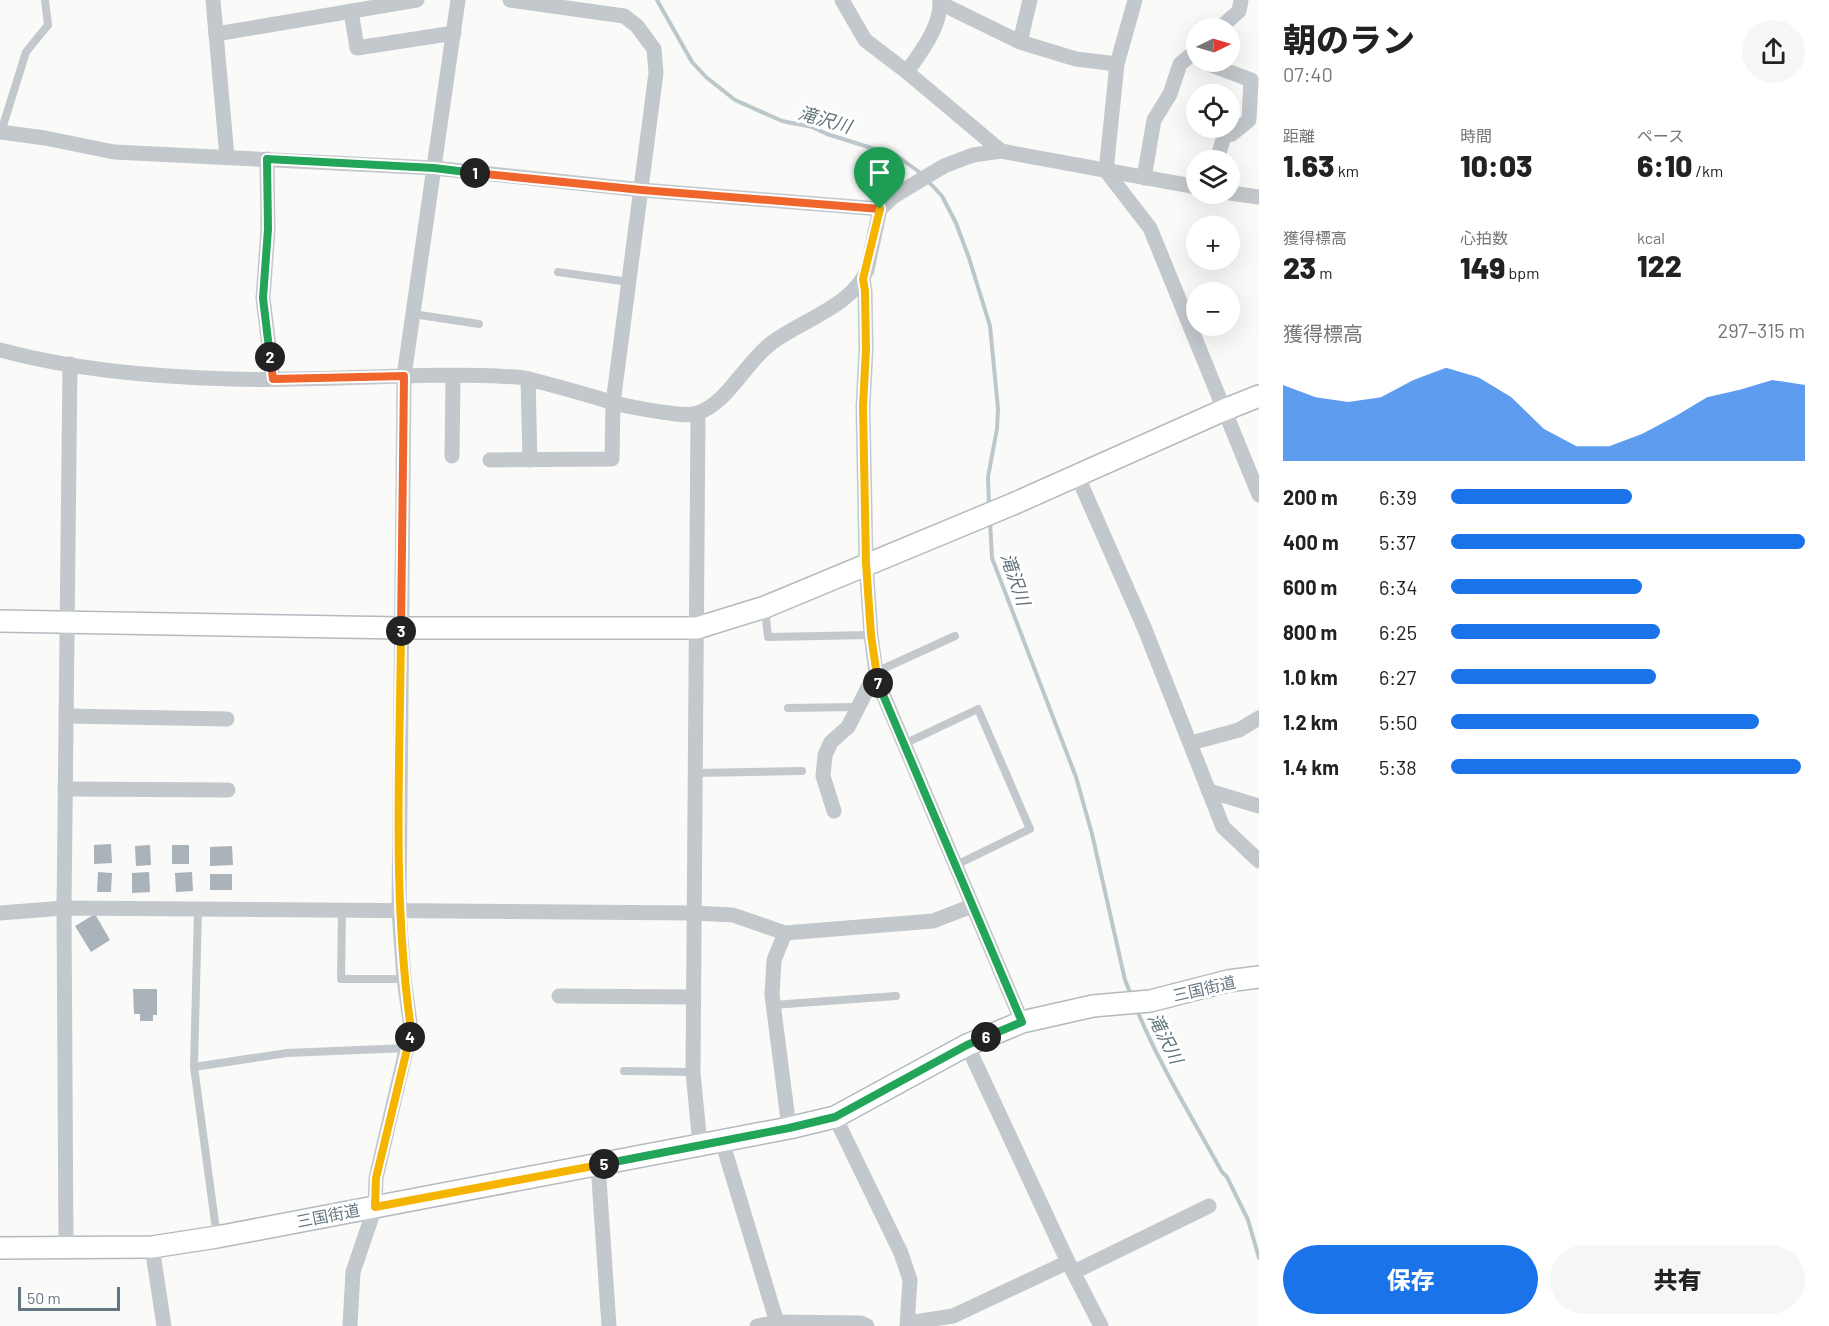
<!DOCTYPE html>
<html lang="ja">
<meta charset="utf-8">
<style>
body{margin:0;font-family:Barlow,"Noto Sans JP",sans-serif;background:#f6f6f6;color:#222;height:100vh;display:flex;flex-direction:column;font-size:22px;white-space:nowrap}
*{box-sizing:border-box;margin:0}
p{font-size:20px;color:#767676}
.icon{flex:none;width:33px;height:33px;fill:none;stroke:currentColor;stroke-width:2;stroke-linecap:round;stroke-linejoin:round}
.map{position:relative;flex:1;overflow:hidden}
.sheet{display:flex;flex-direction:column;background:#fff;width:570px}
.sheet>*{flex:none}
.needle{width:39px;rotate:85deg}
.buttons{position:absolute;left:1186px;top:18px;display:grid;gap:12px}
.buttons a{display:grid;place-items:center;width:54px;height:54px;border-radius:50%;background:#fff;box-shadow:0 6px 24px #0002;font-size:30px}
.scale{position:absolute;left:18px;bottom:15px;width:102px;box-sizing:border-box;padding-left:6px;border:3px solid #657683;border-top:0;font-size:16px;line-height:21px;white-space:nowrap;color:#657683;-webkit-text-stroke:4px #fff;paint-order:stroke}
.pin{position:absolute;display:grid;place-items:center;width:51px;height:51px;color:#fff;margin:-62px -26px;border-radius:50% 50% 50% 0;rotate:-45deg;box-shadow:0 0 6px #0007}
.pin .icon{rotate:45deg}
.km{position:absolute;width:30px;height:30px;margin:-15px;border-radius:50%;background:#222;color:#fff;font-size:16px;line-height:30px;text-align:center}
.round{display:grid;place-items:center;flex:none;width:63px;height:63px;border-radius:32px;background:#f6f6f6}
.head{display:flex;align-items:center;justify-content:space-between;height:102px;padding:0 24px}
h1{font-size:33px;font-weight:800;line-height:45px}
.stats{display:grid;grid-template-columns:repeat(3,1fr);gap:9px;height:102px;padding:6px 24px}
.stats div{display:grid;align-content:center}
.stats b{font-size:30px;font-weight:800}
.stats small{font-size:16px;font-weight:400}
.stats p{font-size:16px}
.chart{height:168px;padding:12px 24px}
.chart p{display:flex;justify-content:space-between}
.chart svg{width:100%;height:108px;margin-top:6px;fill:#1a73e8;opacity:.7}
.cta{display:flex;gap:12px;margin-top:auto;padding:12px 24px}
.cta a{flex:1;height:69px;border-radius:36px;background:#1a73e8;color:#fff;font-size:24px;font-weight:800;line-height:69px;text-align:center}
.cta a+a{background:#f6f6f6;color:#222}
ul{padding:0 24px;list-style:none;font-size:20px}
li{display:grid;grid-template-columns:96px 72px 1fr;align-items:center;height:45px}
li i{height:15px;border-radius:8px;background:#1a73e8}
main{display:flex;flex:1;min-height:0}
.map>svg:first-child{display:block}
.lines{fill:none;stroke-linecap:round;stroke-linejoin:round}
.stream{stroke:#bbc7cb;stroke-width:4}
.building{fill:#aab3b9}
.secondary-casing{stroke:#b3babf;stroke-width:24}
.lane{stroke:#c3c8cc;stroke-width:8}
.street{stroke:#c3c8cc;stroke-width:15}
.secondary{stroke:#fff;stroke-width:21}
.split-1-casing{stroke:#fff;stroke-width:12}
.split-2-casing{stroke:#fff;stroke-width:12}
.split-3-casing{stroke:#fff;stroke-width:12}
.split-4-casing{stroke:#fff;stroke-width:12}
.split-5-casing{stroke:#fff;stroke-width:12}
.split-6-casing{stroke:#fff;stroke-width:12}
.split-7-casing{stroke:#fff;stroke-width:12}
.split-8-casing{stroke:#fff;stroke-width:12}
.split-1{stroke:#f0652b;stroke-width:8}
.split-2{stroke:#22a559;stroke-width:8}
.split-3{stroke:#f0652b;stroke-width:8}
.split-4{stroke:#f5b400;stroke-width:8}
.split-5{stroke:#f5b400;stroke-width:8}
.split-6{stroke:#22a559;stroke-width:8}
.split-7{stroke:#22a559;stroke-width:8}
.split-8{stroke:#f5b400;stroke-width:8}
.labels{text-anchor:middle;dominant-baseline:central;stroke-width:6;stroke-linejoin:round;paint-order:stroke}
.street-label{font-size:16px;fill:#657683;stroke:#fff}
.water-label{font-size:18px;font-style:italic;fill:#60757c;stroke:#fff}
</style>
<main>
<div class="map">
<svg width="1259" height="1326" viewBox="0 0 1259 1326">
<rect width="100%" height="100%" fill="#fafaf8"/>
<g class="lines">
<g class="stream">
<polyline points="657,0 692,62 706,77 735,100 782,121 812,127 827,134 897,156 922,174"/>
<polyline points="927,180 942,196 956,223 969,258 990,326 998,409 997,429 988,477 989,507"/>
<polyline points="990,521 992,558 1076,777 1092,834 1125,980 1131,995"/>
<path d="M 1137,1010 C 1160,1066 1193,1119 1222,1172 L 1227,1177 L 1248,1220 L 1259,1258"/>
</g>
</g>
<g class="building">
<polygon points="111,844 112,863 94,864 94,845"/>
<polygon points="150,845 151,865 136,866 135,846"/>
<rect x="172" y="845" width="17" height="19"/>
<polygon points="232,846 233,865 210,866 210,847"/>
<polygon points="98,872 112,873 111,892 97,892"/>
<polygon points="149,872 150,892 132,893 132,873"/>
<polygon points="192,872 193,891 176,892 175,873"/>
<rect x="210" y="874" width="22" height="16"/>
<polygon points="95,914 110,940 91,952 75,926"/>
<polygon points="133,989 157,989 157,1015 153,1015 153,1021 140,1021 140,1014 134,1014"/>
</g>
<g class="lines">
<g class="secondary-casing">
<g id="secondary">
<polyline points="0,621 401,628 697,628 765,607 1013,504 1224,410 1259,396"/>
<polyline points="0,1248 152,1247 217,1237 789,1128 835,1117 967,1045 1022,1022 1093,1006 1150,1001 1228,981 1259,977"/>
</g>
</g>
<g class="lane">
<polyline points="1,132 26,52 48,25 45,0"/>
<polyline points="558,272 629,282"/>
<polyline points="413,314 479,324"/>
<polyline points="765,609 768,637 871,635"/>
<polyline points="876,672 955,636"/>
<polyline points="788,708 858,707"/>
<polyline points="904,744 978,709 1030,829 954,866"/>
<polyline points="695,773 802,771"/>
<polyline points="198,910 194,1067 217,1237"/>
<polyline points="342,911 341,979 404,979"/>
<polyline points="773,1005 896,996"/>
<polyline points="194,1067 287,1053 407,1048"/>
<polyline points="624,1071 693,1072"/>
</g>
<g class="street">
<polyline points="213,0 227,157"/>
<polyline points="842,0 865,40 907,72 1001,151"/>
<polyline points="1135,0 1117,64 1106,171 1150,228 1259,495"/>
<polyline points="940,3 1020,42 1076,59 1117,64"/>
<polyline points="351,11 357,48 454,33"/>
<polyline points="1220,28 1239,11 1241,0"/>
<polyline points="216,34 417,0"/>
<polyline points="1020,42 1030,0"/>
<polyline points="1203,62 1251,80 1249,120 1232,134 1224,136 1217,160"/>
<path d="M 907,72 C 922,50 941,27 940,0"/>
<polyline points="0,132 45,138 114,152 434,168 642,190 880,209"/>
<polyline points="267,159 268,229 263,298 273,379"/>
<polyline points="1144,178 1154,120 1170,94 1180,64 1197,50"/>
<polyline points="1230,193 1259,197"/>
<polyline points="863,279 865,291 866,349 863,407 866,563 871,635 877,680 1022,1022"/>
<path d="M 0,350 C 74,370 154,377 231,379 C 326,382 421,371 516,377 C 525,377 535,381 544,383 C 567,389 588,395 611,402 C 627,407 645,409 661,412 C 673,413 687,417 698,413 C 727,403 745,364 769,345 C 799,321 852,307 867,270 L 880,209 L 894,196 L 944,166 L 973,155 L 1001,151 L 1197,187"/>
<polyline points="528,379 530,460"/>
<polyline points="698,413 693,1072 700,1145"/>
<polyline points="452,456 453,376"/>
<polyline points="490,460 612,459 613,403 656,73 654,49 637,26 624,16 510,0"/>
<polyline points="1077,475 1144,627 1223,827 1259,861"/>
<polyline points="66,716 227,719"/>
<polyline points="1191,743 1239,730 1259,718"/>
<polyline points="65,789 228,790"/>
<polyline points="1209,791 1259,806"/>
<polyline points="834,811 823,776 825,755 831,742 848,727 876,672"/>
<polyline points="0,913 64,908 694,913 733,915 785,933 933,921 972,906"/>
<polyline points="785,933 774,960 772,995 789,1128"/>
<polyline points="559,996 693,997"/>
<polyline points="967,1045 1068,1262 1101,1326"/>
<polyline points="835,1117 901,1253 910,1280 907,1326"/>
<polyline points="722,1141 778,1326"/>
<polyline points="598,1165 609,1326"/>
<polyline points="66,1247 64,908 70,364"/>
<polyline points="152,1247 164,1326"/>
<polyline points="1074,1272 1209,1206"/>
<polyline points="908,1323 953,1316 1068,1262"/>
<polyline points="350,1326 353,1272 375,1207 376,1178 411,1029 404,979 399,912 404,376 458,0"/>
<polyline points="757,1326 778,1322 861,1323 867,1326"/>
</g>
<use href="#secondary" class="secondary"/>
</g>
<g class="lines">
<g class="split-1-casing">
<polyline id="split-1" points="475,173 642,190 880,209"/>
</g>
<g class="split-2-casing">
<polyline id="split-2" points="270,357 263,298 268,229 267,159 434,168 475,173"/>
</g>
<g class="split-3-casing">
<polyline id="split-3" points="270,357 273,379 404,376 401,631"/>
</g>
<g class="split-4-casing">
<path id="split-4" d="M 401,631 C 400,763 392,897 411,1029 L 410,1037"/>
</g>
<g class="split-5-casing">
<polyline id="split-5" points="410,1037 376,1178 375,1207 604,1164"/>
</g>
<g class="split-6-casing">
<polyline id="split-6" points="604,1164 789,1128 835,1117 967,1045 986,1037"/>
</g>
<g class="split-7-casing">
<polyline id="split-7" points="878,683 1022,1022 986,1037"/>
</g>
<g class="split-8-casing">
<polyline id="split-8" points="878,683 871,635 866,563 863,406 866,349 865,291 863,279 880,209"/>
</g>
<use href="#split-1" class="split-1"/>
<use href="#split-2" class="split-2"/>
<use href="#split-3" class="split-3"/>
<use href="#split-4" class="split-4"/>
<use href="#split-5" class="split-5"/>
<use href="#split-6" class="split-6"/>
<use href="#split-7" class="split-7"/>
<use href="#split-8" class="split-8"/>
</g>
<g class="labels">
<g class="street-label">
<text transform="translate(1204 988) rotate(-13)">三国街道</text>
<text transform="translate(328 1215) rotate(-11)">三国街道</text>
</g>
<g class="water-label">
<text transform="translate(825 119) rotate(16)">滝沢川</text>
<text transform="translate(1016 579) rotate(71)">滝沢川</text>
<text transform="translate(1166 1038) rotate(63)">滝沢川</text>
</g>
</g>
</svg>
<div class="buttons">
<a><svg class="needle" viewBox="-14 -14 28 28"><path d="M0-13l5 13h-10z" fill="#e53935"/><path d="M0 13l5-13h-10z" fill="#767676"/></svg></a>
<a><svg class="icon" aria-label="locate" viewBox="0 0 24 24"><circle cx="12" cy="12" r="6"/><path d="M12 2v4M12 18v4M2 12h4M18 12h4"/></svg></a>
<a><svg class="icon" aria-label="layers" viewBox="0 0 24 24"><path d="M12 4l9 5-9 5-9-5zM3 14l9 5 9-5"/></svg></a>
<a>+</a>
<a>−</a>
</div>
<div class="scale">50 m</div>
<div class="pin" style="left:880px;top:209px;background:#1e9e55"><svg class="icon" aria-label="arrive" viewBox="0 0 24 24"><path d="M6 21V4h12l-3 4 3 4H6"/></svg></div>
<b class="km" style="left:475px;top:173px">1</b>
<b class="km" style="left:270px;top:357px">2</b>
<b class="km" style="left:401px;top:631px">3</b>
<b class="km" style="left:410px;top:1037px">4</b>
<b class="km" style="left:604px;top:1164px">5</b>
<b class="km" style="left:986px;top:1037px">6</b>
<b class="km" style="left:878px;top:683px">7</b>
</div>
<section class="sheet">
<div class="head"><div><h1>朝のラン</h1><p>07:40</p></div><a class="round"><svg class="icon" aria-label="share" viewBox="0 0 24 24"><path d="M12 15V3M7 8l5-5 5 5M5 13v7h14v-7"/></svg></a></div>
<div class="stats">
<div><p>距離</p><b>1.63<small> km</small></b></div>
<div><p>時間</p><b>10:03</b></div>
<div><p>ペース</p><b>6:10<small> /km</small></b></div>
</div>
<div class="stats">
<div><p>獲得標高</p><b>23<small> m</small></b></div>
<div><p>心拍数</p><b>149<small> bpm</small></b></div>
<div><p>kcal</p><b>122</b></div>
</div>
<div class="chart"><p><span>獲得標高</span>297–315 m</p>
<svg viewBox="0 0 160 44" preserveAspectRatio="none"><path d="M0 44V13L10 18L20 20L30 18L40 11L50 6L60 10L70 18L80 31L90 38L100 38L110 33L120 26L130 18L140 15L150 11L160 13V44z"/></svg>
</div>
<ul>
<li><b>200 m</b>6:39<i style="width:51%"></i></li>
<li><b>400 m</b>5:37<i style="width:100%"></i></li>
<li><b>600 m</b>6:34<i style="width:54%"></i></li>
<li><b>800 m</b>6:25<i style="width:59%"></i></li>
<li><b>1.0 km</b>6:27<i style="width:58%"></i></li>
<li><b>1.2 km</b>5:50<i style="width:87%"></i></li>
<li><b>1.4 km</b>5:38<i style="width:99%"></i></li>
</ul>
<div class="cta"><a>保存</a><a>共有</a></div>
</section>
</main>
